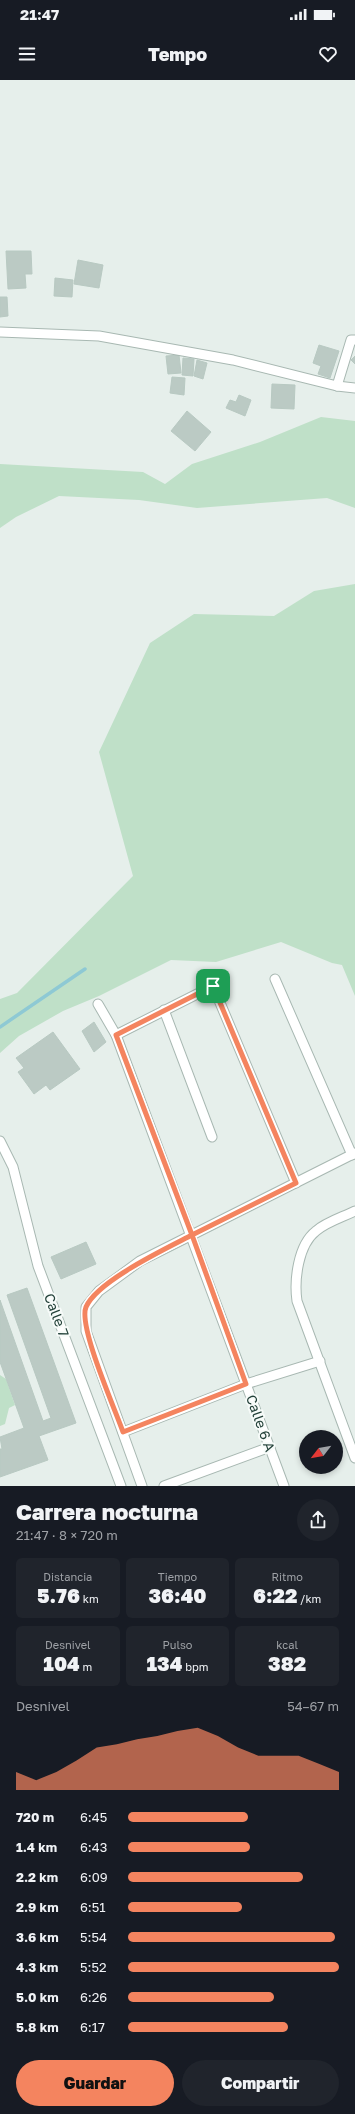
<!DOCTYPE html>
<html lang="es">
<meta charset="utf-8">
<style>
body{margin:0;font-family:"Golos Text",sans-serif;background:#20242c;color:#f1f3f6;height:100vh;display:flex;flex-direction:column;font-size:15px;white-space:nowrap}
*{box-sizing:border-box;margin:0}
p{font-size:13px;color:#9ea1a6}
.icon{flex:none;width:22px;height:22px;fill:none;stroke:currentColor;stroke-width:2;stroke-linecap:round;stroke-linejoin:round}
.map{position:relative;height:1406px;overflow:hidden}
.details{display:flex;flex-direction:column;background:#171b24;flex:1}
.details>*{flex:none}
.needle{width:26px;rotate:239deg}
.tools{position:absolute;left:299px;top:1350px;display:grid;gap:8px}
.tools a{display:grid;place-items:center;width:44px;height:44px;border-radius:50%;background:#171b24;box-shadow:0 2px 6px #0003;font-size:20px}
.pin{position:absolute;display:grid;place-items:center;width:34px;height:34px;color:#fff;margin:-17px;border-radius:8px;box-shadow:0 2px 6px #0006}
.round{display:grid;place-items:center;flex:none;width:42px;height:42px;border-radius:21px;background:#20242c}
.head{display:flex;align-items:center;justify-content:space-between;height:68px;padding:0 16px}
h1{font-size:22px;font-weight:800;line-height:30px}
.figures{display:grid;grid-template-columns:repeat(3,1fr);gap:6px;height:68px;padding:4px 16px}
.figures div{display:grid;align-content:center;border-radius:6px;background:#20242c;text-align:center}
.figures b{font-size:20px;font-weight:800}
.figures small{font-size:11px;font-weight:400}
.figures p{font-size:11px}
.chart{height:112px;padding:8px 16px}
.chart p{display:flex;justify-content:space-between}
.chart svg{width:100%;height:72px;margin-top:4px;fill:#f4845f;opacity:.7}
.action{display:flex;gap:8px;margin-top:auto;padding:8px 16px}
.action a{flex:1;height:46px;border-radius:24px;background:#f4845f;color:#111;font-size:16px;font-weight:800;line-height:46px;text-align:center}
.action a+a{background:#20242c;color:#f1f3f6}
ul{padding:0 16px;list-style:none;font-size:13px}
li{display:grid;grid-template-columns:64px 48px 1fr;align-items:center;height:30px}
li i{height:10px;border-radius:5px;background:#f4845f}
.status{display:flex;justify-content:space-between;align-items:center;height:28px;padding:0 20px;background:#171b24;direction:ltr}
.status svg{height:11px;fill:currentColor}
header{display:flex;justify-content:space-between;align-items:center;height:52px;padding:0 16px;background:#171b24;font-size:18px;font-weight:800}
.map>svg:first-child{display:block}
.green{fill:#bfe0c8}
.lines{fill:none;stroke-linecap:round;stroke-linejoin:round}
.stream{stroke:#8ec9d4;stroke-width:3.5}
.building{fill:#bbcac4;stroke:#b8c9c2}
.street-casing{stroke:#a8b8b2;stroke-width:11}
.street{stroke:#fff;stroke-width:9}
.route-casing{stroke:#fff;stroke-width:8}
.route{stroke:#f4845f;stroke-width:5}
.labels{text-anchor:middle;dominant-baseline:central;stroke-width:4;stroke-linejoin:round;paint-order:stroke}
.street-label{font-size:14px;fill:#24423a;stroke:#f7fbf9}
</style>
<div class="status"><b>21:47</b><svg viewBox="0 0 49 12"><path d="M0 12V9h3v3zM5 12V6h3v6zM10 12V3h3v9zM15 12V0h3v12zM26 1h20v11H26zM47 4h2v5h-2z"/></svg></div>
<header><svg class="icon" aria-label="menu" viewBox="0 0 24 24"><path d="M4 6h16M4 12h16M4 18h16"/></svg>Tempo<svg class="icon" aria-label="heart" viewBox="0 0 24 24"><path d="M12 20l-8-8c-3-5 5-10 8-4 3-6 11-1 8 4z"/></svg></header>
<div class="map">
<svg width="355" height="1406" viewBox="0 0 355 1406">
<rect width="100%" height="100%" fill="#e6efeb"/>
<g class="green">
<polygon points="321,337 355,341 355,428 327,418 197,428 139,420 59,416 16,437 0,448 0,384 143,392 165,404 192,384 260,362"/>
<polygon points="355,504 355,916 342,885 332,883 281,862 216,882 171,880 99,916 63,931 19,956 0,973 0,919 17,913 133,796 99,672 150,563 194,534 274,536 314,511"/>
<polygon points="0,1295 6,1299 15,1325 9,1328 5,1344 0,1346"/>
</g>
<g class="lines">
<polyline class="stream" points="0,947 85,889"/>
</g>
<g class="building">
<polygon points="6,171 31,171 32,194 25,194 26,208 8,209"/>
<polygon points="78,180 103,185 99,208 74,204"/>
<polygon points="55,198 73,200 72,217 54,216"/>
<polygon points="0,217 7,217 8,236 0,237"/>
<polygon points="319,265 339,271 330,298 318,294 321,286 313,283"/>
<polygon points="179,275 181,293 168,294 166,276"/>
<polygon points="355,276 355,284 351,280"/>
<polygon points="183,278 194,279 193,296 182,295"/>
<polygon points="197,280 207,283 203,299 194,296"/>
<polygon points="172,297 185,298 184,315 170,313"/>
<polygon points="272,304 295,305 294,329 271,328"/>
<polygon points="239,315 251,320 245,336 226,328 230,320 236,322"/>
<polygon points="187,331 211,352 195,371 171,351"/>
<polygon points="94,942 106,962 94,972 82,951"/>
<polygon points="53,952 80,989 50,1010 46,1005 34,1014 18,992 24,988 16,978"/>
<polygon points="86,1162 96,1184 61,1199 51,1177"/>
<polygon points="27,1208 76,1343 39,1356 48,1380 0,1397 0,1369 2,1369 0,1357 24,1348 0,1282 0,1220 43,1341 51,1338 7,1215"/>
</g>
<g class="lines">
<g class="street-casing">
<g id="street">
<polyline points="0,252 99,256 233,280 337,306 355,308"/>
<polyline points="337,306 351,260 355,260"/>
<polyline points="275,899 352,1075"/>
<polyline points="98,924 116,955 284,1406"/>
<polyline points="164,930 212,1057"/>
<polyline points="116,955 213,906 296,1103"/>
<polyline points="0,1061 13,1087 38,1186 121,1406"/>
<path d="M 355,1131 C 343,1137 326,1142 316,1151 C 298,1165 294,1200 297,1221 L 355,1378"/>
<polyline points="123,1352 246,1304 320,1281"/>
<polyline points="142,1406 86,1251 86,1227 99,1211 140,1181 355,1073"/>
<polyline points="164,1406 270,1367"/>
</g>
</g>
<use href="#street" class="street"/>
</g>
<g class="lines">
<g class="route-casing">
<path id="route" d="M 213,906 L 116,955 L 192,1155 C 167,1168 97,1201 86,1227 C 78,1246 115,1329 123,1352 L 246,1304 L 192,1155 L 296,1103 L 213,906"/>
</g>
<use href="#route" class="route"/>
</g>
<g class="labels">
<g class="street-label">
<text transform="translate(57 1235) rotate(69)">Calle 7</text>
<text transform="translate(261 1343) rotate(70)">Calle 6 A</text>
</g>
</g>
</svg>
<div class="tools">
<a><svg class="needle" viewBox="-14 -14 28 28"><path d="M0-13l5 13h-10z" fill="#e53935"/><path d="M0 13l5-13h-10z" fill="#9ea1a6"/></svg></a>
</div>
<div class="pin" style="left:213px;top:906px;background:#1e9e55"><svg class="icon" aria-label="arrive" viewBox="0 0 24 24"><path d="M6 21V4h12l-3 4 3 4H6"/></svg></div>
</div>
<section class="details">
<div class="head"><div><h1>Carrera nocturna</h1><p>21:47 · 8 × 720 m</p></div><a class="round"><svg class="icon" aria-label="share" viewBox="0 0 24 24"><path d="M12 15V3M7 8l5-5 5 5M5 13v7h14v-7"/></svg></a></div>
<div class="figures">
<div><p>Distancia</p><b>5.76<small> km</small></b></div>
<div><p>Tiempo</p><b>36:40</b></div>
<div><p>Ritmo</p><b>6:22<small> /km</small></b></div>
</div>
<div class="figures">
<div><p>Desnivel</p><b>104<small> m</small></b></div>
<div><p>Pulso</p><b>134<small> bpm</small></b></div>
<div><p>kcal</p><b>382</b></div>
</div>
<div class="chart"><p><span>Desnivel</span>54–67 m</p>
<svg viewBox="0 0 160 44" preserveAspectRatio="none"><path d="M0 44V33L10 38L20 33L30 26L40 18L50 16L60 13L70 11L80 8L90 6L100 11L110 18L120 23L130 23L140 23L150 28L160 33V44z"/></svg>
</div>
<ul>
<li><b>720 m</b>6:45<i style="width:57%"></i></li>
<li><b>1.4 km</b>6:43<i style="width:58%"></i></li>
<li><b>2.2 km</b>6:09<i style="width:83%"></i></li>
<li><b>2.9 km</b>6:51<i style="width:54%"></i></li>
<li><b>3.6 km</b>5:54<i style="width:98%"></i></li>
<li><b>4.3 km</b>5:52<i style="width:100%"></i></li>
<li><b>5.0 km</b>6:26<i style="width:69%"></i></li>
<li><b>5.8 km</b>6:17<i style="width:76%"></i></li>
</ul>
<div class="action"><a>Guardar</a><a>Compartir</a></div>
</section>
